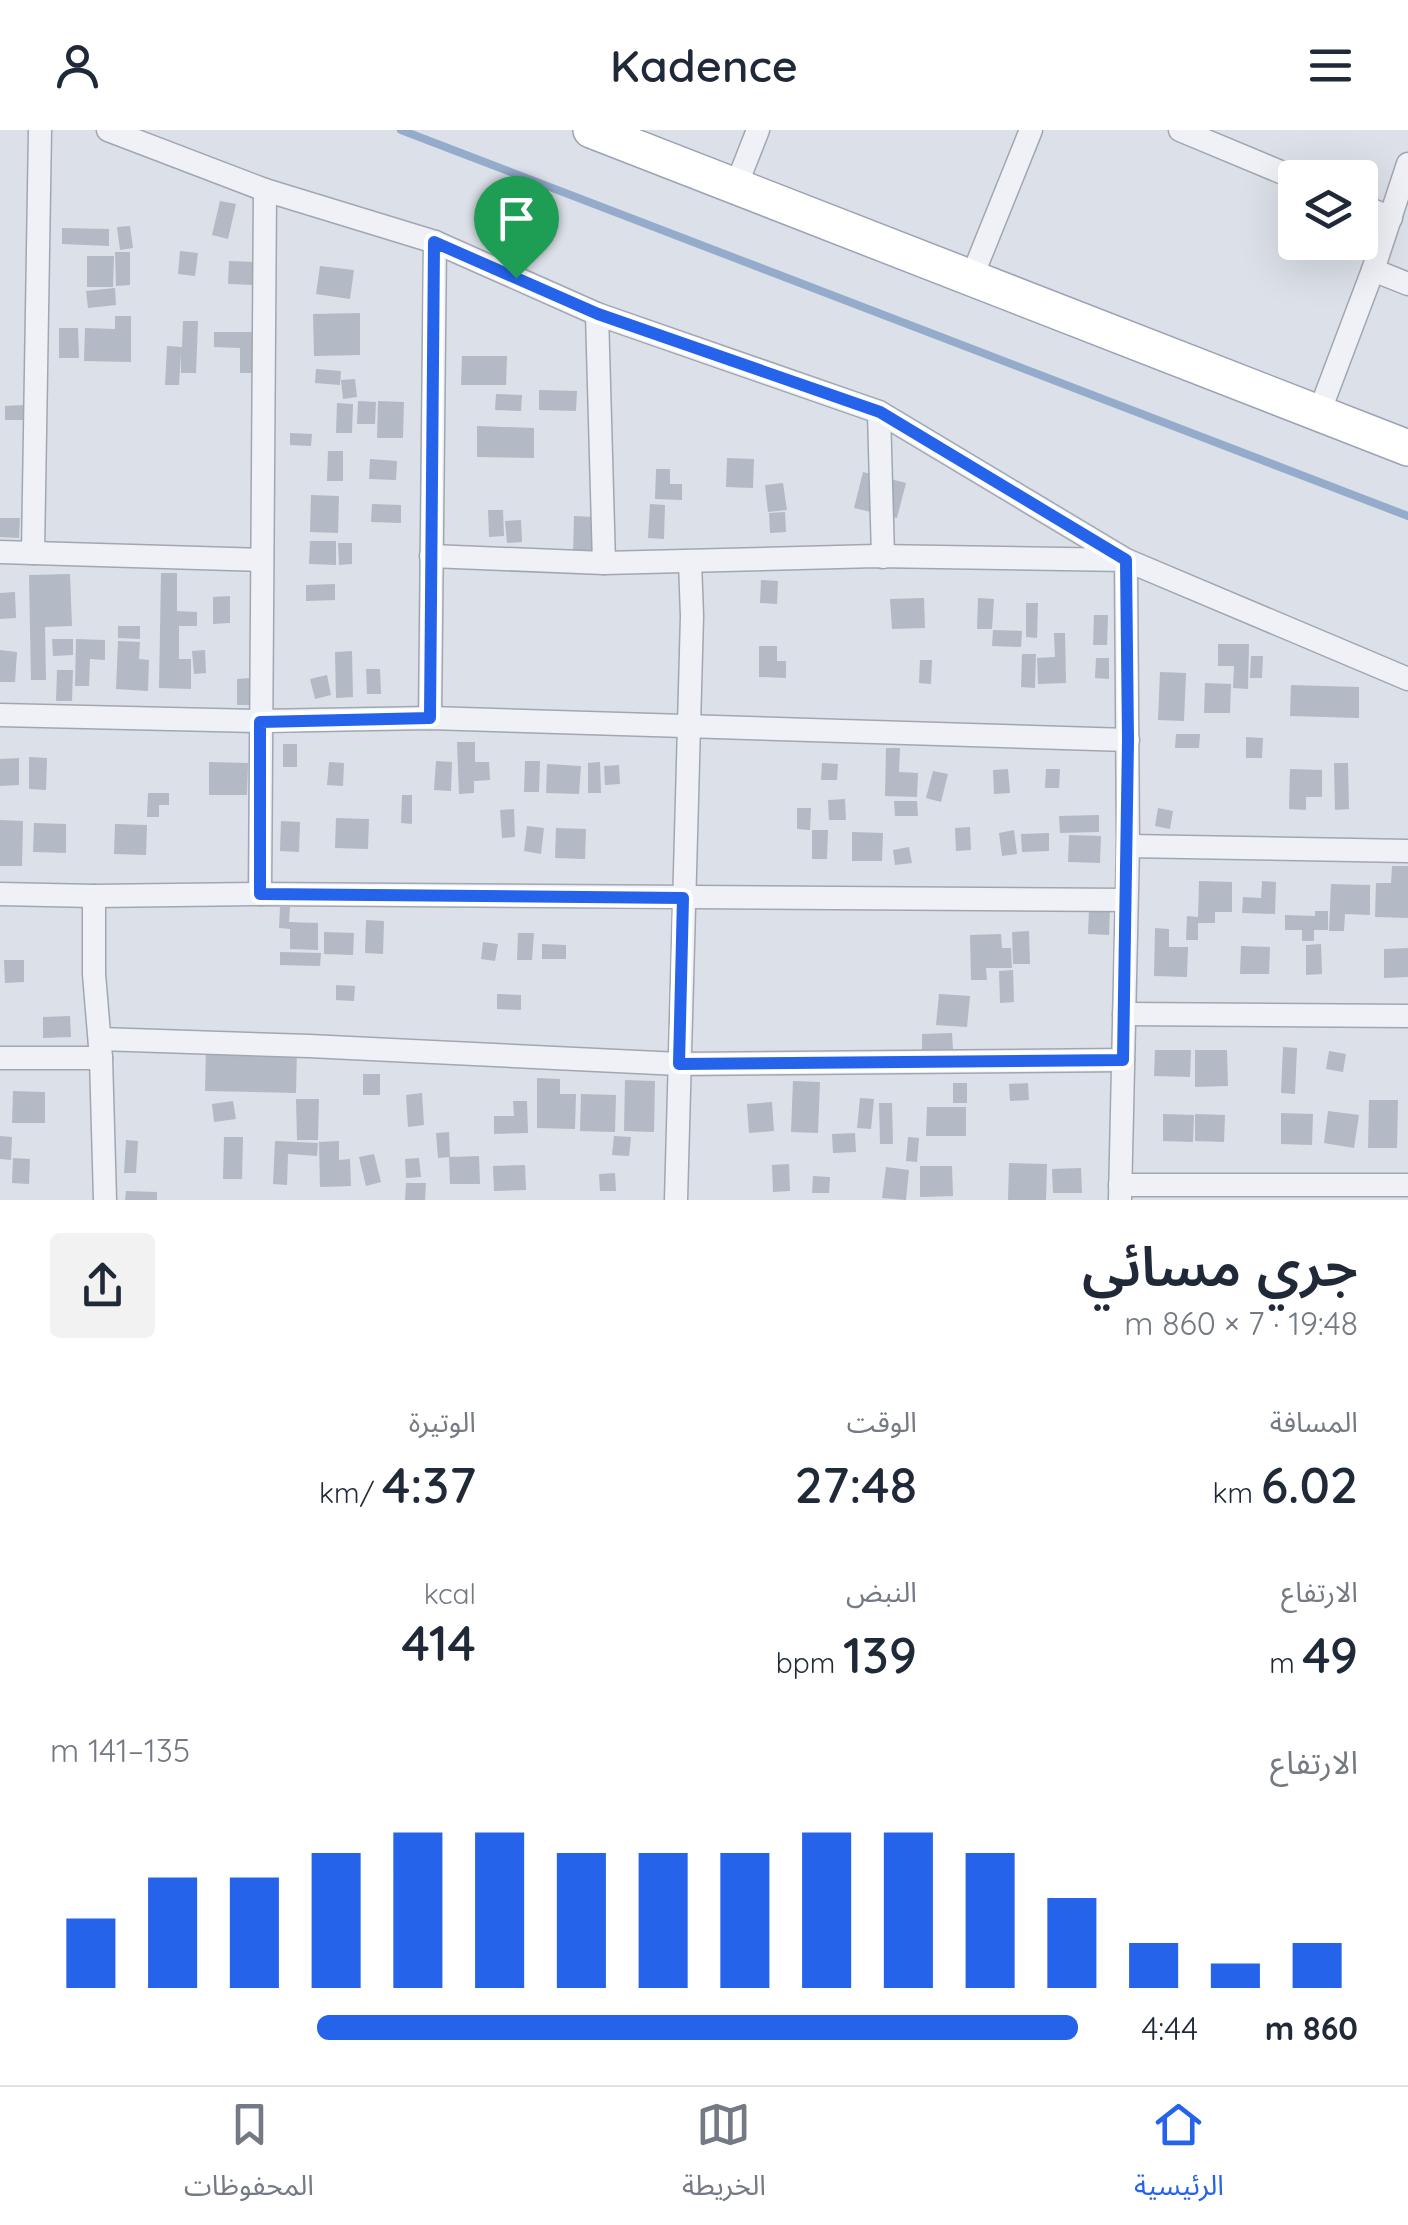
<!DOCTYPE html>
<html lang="ar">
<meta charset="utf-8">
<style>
body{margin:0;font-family:Quicksand,"Noto Sans Arabic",sans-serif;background:#f2f2f3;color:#1f2937;direction:rtl;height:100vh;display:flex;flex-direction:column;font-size:38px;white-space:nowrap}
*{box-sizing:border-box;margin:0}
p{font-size:32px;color:#747a83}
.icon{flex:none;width:55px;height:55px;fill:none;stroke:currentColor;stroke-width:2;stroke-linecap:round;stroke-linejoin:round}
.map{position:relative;height:1070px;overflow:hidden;direction:ltr}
.details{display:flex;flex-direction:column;background:#fff;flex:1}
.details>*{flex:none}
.fabs{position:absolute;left:1278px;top:30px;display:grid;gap:20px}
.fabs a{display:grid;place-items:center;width:100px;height:100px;border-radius:10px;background:#fff;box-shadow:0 10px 40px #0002;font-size:50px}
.pin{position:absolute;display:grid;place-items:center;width:85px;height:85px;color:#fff;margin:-102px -42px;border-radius:50% 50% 50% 0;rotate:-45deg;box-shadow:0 0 10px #0007}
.pin .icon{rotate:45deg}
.round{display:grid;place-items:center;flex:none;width:105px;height:105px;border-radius:10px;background:#f2f2f3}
.headline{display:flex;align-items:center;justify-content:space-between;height:170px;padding:0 50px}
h1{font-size:55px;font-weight:600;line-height:75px}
.stats{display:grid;grid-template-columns:repeat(3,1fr);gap:15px;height:170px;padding:10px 50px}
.stats div{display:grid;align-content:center}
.stats b{font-size:50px;font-weight:600}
.stats small{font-size:28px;font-weight:400}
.stats p{font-size:28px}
.chart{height:280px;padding:20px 50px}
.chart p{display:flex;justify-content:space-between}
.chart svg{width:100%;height:180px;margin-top:10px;stroke:#2563eb;stroke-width:6}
ul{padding:0 50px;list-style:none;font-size:32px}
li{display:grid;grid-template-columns:160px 120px 1fr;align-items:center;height:75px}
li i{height:25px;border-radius:12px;background:#2563eb}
header{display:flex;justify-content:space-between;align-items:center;height:130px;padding:0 50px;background:#fff;font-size:45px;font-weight:600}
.dock{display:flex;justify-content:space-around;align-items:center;height:140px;border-top:2px solid #e0e1e3;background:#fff;font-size:28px;color:#747a83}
.dock a{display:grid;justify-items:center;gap:5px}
.dock .on{color:#2563eb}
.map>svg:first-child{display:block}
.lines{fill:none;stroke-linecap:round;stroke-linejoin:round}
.stream{stroke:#94abcb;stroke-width:8}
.building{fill:#b3b9c5}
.minor-casing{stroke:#a1a7b2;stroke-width:25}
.primary-casing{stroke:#9ba3b4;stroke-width:38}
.minor{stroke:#eff1f6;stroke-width:22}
.primary{stroke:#fff;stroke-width:35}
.route-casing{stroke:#fff;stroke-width:20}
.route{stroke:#2563eb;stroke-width:12}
</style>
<header><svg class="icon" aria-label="menu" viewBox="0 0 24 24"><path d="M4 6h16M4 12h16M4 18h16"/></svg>Kadence<svg class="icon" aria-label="person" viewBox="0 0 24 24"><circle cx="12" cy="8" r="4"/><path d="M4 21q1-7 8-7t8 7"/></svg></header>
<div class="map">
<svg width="1408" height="1070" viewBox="0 0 1408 1070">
<rect width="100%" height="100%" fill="#dce0e8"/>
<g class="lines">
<polyline class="stream" points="401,0 1408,386"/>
</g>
<g class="building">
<polygon points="220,71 236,74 228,109 212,105"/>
<polygon points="130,96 133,118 120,120 117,97"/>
<polygon points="62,98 109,99 109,116 62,114"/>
<polygon points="180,121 198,123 195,146 178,144"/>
<polygon points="115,122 130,122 130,155 116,156"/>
<polygon points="87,126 114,126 113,157 87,157"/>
<polygon points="229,131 255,132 255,155 228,154"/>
<polygon points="320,136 354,140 350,169 316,164"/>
<polygon points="115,158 116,175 88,178 86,161"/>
<polygon points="360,183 360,225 314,226 313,184"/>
<polygon points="115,186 131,186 131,232 84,231 85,198 115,199"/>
<polygon points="183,191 198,191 196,243 181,243 181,222 179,255 165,255 167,216 182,217"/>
<polygon points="59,198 78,198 79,228 59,228"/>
<polygon points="214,202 257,202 257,243 240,243 240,218 214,217"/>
<polygon points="462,226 507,226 506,255 461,255"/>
<polygon points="316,239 341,241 340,255 315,253"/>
<polygon points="355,249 357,267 343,269 341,250"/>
<polygon points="539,260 577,261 576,281 539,280"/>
<polygon points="496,264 522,265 521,281 495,280"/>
<polygon points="358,271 376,272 375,294 357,294"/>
<polygon points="378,271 404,272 403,308 377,308"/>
<polygon points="337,273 353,274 352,303 336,303"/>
<polygon points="24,275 24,290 5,290 5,276"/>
<polygon points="477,296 534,298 534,328 477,327"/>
<polygon points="290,303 312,304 311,316 290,315"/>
<polygon points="328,321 343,321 343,351 327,351"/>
<polygon points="727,328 754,329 753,358 726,357"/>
<polygon points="370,329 397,331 396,350 369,349"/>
<polygon points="656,339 670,339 670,354 682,354 682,370 655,369"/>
<polygon points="863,342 906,353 897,388 854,378"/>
<polygon points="783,353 787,380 768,382 765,355"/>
<polygon points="311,365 339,366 338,403 310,402"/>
<polygon points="372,374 401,375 401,393 371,392"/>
<polygon points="650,374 665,375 664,409 648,408"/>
<polygon points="488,380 503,380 504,406 489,407"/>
<polygon points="785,382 786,402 770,403 769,383"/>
<polygon points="574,386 594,387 593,426 573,425"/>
<polygon points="0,388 20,388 19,408 0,407"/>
<polygon points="521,390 522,412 507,413 505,391"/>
<polygon points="310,411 336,411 336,435 309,434"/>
<polygon points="338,413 352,413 352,434 339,435"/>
<polygon points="161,443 177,443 177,481 197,482 197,496 179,496 179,529 191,529 191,559 159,558"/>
<polygon points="70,444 72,496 45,497 46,550 31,550 29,445"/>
<polygon points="761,450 778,451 777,474 760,473"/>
<polygon points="335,454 335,470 306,471 306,455"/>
<polygon points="15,462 16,488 0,489 0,463"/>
<polygon points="230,466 230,493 213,494 213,467"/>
<polygon points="924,468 925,498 892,499 890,469"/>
<polygon points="978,468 994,469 992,499 977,499"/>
<polygon points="1026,473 1038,473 1037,508 1026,507"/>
<polygon points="1094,485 1108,485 1107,515 1093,515"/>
<polygon points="118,496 140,496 140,509 118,508"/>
<polygon points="993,500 1022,501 1021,517 992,516"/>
<polygon points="1054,503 1065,503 1066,553 1038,554 1037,528 1055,527"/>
<polygon points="52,509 73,509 73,525 53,526"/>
<polygon points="76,509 105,510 105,530 90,529 89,556 75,556"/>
<polygon points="118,511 140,512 139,529 149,530 148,561 116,559"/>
<polygon points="1218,514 1249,514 1248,559 1233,558 1234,536 1218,536"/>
<polygon points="759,516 777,516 777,531 786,531 786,548 759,547"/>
<polygon points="0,520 17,522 15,552 0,552"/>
<polygon points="205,520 206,543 194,544 192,521"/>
<polygon points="352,521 353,567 336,568 335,522"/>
<polygon points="1022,524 1036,524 1035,558 1021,557"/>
<polygon points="1251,526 1263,526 1262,548 1250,548"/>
<polygon points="1096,528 1109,528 1109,549 1095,548"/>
<polygon points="920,530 932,530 931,554 919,553"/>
<polygon points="366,539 380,539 381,564 367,564"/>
<polygon points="57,540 73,540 72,571 56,571"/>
<polygon points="1160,542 1186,543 1184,591 1158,590"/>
<polygon points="327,545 331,565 315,569 310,549"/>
<polygon points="250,548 251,575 237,575 237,549"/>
<polygon points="1205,553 1231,554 1230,583 1204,583"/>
<polygon points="1291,555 1359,557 1359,588 1290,586"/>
<polygon points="1176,604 1200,604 1199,618 1175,618"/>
<polygon points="1246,607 1263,608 1262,628 1246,628"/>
<polygon points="457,612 475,612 475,632 489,632 490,650 474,651 474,663 459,664"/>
<rect x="283" y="614" width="14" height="23"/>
<polygon points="886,618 900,618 899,642 918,643 917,667 885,666"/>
<polygon points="29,627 47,628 46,660 29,659"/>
<polygon points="19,628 19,655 0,656 0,629"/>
<polygon points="436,631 452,632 451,661 434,660"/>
<polygon points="525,631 540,631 539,662 524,662"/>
<polygon points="209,632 248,633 247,665 209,665"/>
<polygon points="329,632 344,633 343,656 327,655"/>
<polygon points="600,632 601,663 588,663 588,633"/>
<polygon points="822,633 838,634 837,650 821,650"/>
<polygon points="1334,633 1348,633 1349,679 1335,680"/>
<polygon points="547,634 581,636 579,664 546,663"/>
<polygon points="619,635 620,654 605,655 604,636"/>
<polygon points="1008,639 1010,663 994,664 993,640"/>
<polygon points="1046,639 1060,639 1059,658 1045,658"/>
<polygon points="1290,639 1322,640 1322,667 1306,667 1306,680 1289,679"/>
<polygon points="933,641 948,644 941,672 926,668"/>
<polygon points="148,663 169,663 169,675 159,675 159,687 147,687"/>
<polygon points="402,665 412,665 412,694 401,693"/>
<polygon points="845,669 846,690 829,690 828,670"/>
<polygon points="894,671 917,671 918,686 895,686"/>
<polygon points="797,678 811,678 810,700 797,699"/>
<polygon points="1158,678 1173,681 1170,699 1155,696"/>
<polygon points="514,679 515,707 502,708 500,680"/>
<polygon points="1099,685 1099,702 1060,703 1059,686"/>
<polygon points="336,688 369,689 368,719 335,718"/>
<polygon points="0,690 23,691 22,736 0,736"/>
<polygon points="281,691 300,692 299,722 280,721"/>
<polygon points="34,693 66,694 66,723 33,722"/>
<polygon points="115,694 147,695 146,725 114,724"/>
<polygon points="527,696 544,698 541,724 524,721"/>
<polygon points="970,697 971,720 956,721 955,698"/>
<polygon points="556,698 586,699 585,729 555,728"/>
<polygon points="812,700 828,700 827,729 812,729"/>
<polygon points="1014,700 1017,724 1002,726 999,703"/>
<polygon points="852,702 883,703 882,731 852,731"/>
<polygon points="1049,703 1049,721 1022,722 1021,704"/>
<polygon points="1069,705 1101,706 1100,733 1068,732"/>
<polygon points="909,717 912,733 895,735 893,720"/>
<polygon points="1392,736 1408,736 1408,788 1375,787 1376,753 1391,753"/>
<polygon points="1199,751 1232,752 1232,782 1215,782 1215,793 1198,793 1198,810 1186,810 1187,786 1198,787"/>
<polygon points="1262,751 1276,752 1275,784 1242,783 1243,767 1261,768"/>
<polygon points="1331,754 1370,755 1370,785 1345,784 1344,801 1329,801"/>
<polygon points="280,777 290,777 289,792 318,793 318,820 290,819 290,799 279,798"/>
<polygon points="1089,778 1110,779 1109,805 1088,804"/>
<polygon points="1315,781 1328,781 1328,800 1314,800 1314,811 1302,811 1302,800 1285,800 1285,785 1315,786"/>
<polygon points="366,790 384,791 383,824 365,823"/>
<polygon points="1155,798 1169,799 1169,817 1188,817 1187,847 1154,846"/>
<polygon points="1029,801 1030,834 1013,834 1012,802"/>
<polygon points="324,802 354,803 353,825 324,824"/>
<polygon points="518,803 534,803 532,830 517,830"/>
<polygon points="1001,804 1002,818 1011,818 1012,838 986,838 987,850 971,850 970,805"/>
<polygon points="483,812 498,814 495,831 481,829"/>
<polygon points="542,814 566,815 566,829 542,829"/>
<polygon points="1321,814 1322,844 1306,845 1306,815"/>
<polygon points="1241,816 1270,817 1269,844 1240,844"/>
<polygon points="1408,818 1408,847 1384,848 1384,819"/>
<polygon points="280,822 321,823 320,836 280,835"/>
<polygon points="4,830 24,830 24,852 5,853"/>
<polygon points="1013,840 1014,872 1000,873 999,841"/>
<polygon points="336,855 355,856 354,871 336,870"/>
<polygon points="497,864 521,865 521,880 497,879"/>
<polygon points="939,864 970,866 967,897 936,895"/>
<polygon points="70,886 71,907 43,908 43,887"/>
<polygon points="952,903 953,919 922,920 922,904"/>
<polygon points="206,915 297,917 296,963 205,961"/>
<polygon points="1283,917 1297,918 1295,964 1281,963"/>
<polygon points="1155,920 1191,920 1190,947 1154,946"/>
<polygon points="1195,920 1227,920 1228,956 1195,957"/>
<polygon points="1329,921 1346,924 1343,942 1326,939"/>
<rect x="363" y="944" width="17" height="21"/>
<polygon points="537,948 560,949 560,964 576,964 575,999 537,998"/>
<polygon points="625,950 655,951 654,1002 624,1001"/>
<polygon points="793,951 820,952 818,1003 791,1002"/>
<rect x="953" y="953" width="14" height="20"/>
<polygon points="1028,953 1029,970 1010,971 1009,954"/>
<polygon points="13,961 45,962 45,993 12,993"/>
<polygon points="422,963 424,995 408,997 406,965"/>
<polygon points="581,964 616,965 615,1002 580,1001"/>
<polygon points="860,968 874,969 871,999 857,998"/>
<polygon points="296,969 319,969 318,1010 297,1010"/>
<polygon points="1369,970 1398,970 1397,1018 1368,1018"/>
<polygon points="233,971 236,989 214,992 212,974"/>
<polygon points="513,971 527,971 528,1003 494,1004 494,986 514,986"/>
<polygon points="772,972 774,1001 749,1003 747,974"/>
<polygon points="879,973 892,973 893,1014 880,1014"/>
<polygon points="927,977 966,977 966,1006 926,1006"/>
<polygon points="1328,981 1359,985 1354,1018 1324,1013"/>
<polygon points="1281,983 1313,984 1312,1015 1281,1014"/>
<polygon points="1163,984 1194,985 1193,1012 1163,1011"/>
<polygon points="1195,984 1225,985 1224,1012 1195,1011"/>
<polygon points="449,1002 450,1027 438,1028 436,1003"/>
<polygon points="855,1003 856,1022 833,1023 832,1004"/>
<polygon points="0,1006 12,1007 11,1030 0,1029"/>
<polygon points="614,1006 631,1007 629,1026 612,1025"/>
<polygon points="224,1007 243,1007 242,1049 223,1049"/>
<polygon points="908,1007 919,1008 917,1032 906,1031"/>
<polygon points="126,1010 138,1011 136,1043 124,1043"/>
<polygon points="275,1011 318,1013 317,1026 288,1024 287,1055 273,1054"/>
<polygon points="339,1011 339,1030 350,1029 351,1056 320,1057 319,1012"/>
<polygon points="374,1024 381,1052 366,1056 359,1027"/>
<polygon points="479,1026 480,1054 450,1054 449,1027"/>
<polygon points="13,1028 30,1029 29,1054 12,1053"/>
<polygon points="419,1028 421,1047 406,1048 405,1029"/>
<polygon points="1009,1033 1047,1034 1046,1070 1008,1070"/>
<polygon points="789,1034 790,1061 773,1062 772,1035"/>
<polygon points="525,1035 526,1060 494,1061 493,1036"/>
<polygon points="920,1036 952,1036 953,1066 920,1067"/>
<polygon points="886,1037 909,1040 906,1070 882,1068"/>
<polygon points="1081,1038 1082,1063 1053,1063 1052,1039"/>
<polygon points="615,1043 616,1061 600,1061 599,1044"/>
<polygon points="813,1046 830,1047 829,1063 812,1063"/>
<polygon points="406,1053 426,1053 425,1070 405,1070"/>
<polygon points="126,1061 157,1062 157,1070 125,1070"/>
</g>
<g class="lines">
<g class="minor-casing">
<g id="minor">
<polyline points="108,0 265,60 435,112 597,184 879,282 1126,430 1408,549"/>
<polyline points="1180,0 1295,48"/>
<polyline points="736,56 758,0"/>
<polyline points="1360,75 1391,88"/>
<polyline points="1373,140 1408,154"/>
<polyline points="971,149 1031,0"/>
<polyline points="879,282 883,427"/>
<polyline points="1319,283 1373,140 1408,34"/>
<polyline points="0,422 262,430"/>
<polyline points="33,423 40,0"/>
<polyline points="431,426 604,433 597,184"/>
<polyline points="604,433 876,426 1126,430 1128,716 1120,1070"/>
<polyline points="0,585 260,591 430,588 1128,610"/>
<polyline points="430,588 435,112"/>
<polyline points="1128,716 1408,721"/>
<polyline points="0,764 94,766 260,764 1126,770"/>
<polyline points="260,764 265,60"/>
<polyline points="94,766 94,844 101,928 105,1070"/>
<polyline points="1124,884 1408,886"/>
<polyline points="100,909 309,916 679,934 1123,930"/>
<polyline points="0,928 101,928"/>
<polyline points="1120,1055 1408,1055"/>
<polyline points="676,1070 692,486 690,432"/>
</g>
</g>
<g class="primary-casing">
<polyline id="primary" points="591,0 1408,318"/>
</g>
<use href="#minor" class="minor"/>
<use href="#primary" class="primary"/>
</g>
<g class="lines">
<g class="route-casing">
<polygon id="route" points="434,112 598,184 880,282 1126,430 1128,610 1123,930 679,934 683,768 260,764 260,592 430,588"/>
</g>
<use href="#route" class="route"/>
</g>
</svg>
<div class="fabs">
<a><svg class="icon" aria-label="layers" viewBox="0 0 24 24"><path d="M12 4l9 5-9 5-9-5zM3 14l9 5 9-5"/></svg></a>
</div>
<div class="pin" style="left:516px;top:148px;background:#1e9e55"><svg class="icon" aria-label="arrive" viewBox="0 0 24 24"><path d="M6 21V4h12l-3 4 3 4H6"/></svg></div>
</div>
<section class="details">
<div class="headline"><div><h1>جري مسائي</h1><p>19:48 · 7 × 860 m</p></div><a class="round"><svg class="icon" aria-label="share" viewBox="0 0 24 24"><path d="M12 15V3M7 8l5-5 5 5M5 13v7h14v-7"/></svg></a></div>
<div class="stats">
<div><p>المسافة</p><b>6.02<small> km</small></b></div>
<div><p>الوقت</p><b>27:48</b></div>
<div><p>الوتيرة</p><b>4:37<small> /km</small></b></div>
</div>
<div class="stats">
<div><p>الارتفاع</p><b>49<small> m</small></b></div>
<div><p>النبض</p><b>139<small> bpm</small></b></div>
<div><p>kcal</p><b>414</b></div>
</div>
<div class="chart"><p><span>الارتفاع</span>135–141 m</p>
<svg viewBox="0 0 160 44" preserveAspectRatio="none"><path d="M5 44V27M15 44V17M25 44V17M35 44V11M45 44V6M55 44V6M65 44V11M75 44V11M85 44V11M95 44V6M105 44V6M115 44V11M125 44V22M135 44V33M145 44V38M155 44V33"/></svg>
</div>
<ul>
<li><b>860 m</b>4:44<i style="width:74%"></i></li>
</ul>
</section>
<nav class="dock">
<a class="on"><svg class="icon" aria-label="home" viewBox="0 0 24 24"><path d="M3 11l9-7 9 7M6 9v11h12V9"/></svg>الرئيسية</a>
<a><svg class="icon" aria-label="map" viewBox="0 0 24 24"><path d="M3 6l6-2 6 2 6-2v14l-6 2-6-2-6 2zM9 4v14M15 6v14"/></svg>الخريطة</a>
<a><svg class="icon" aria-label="saved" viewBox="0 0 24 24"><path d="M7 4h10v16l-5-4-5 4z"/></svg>المحفوظات</a>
</nav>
